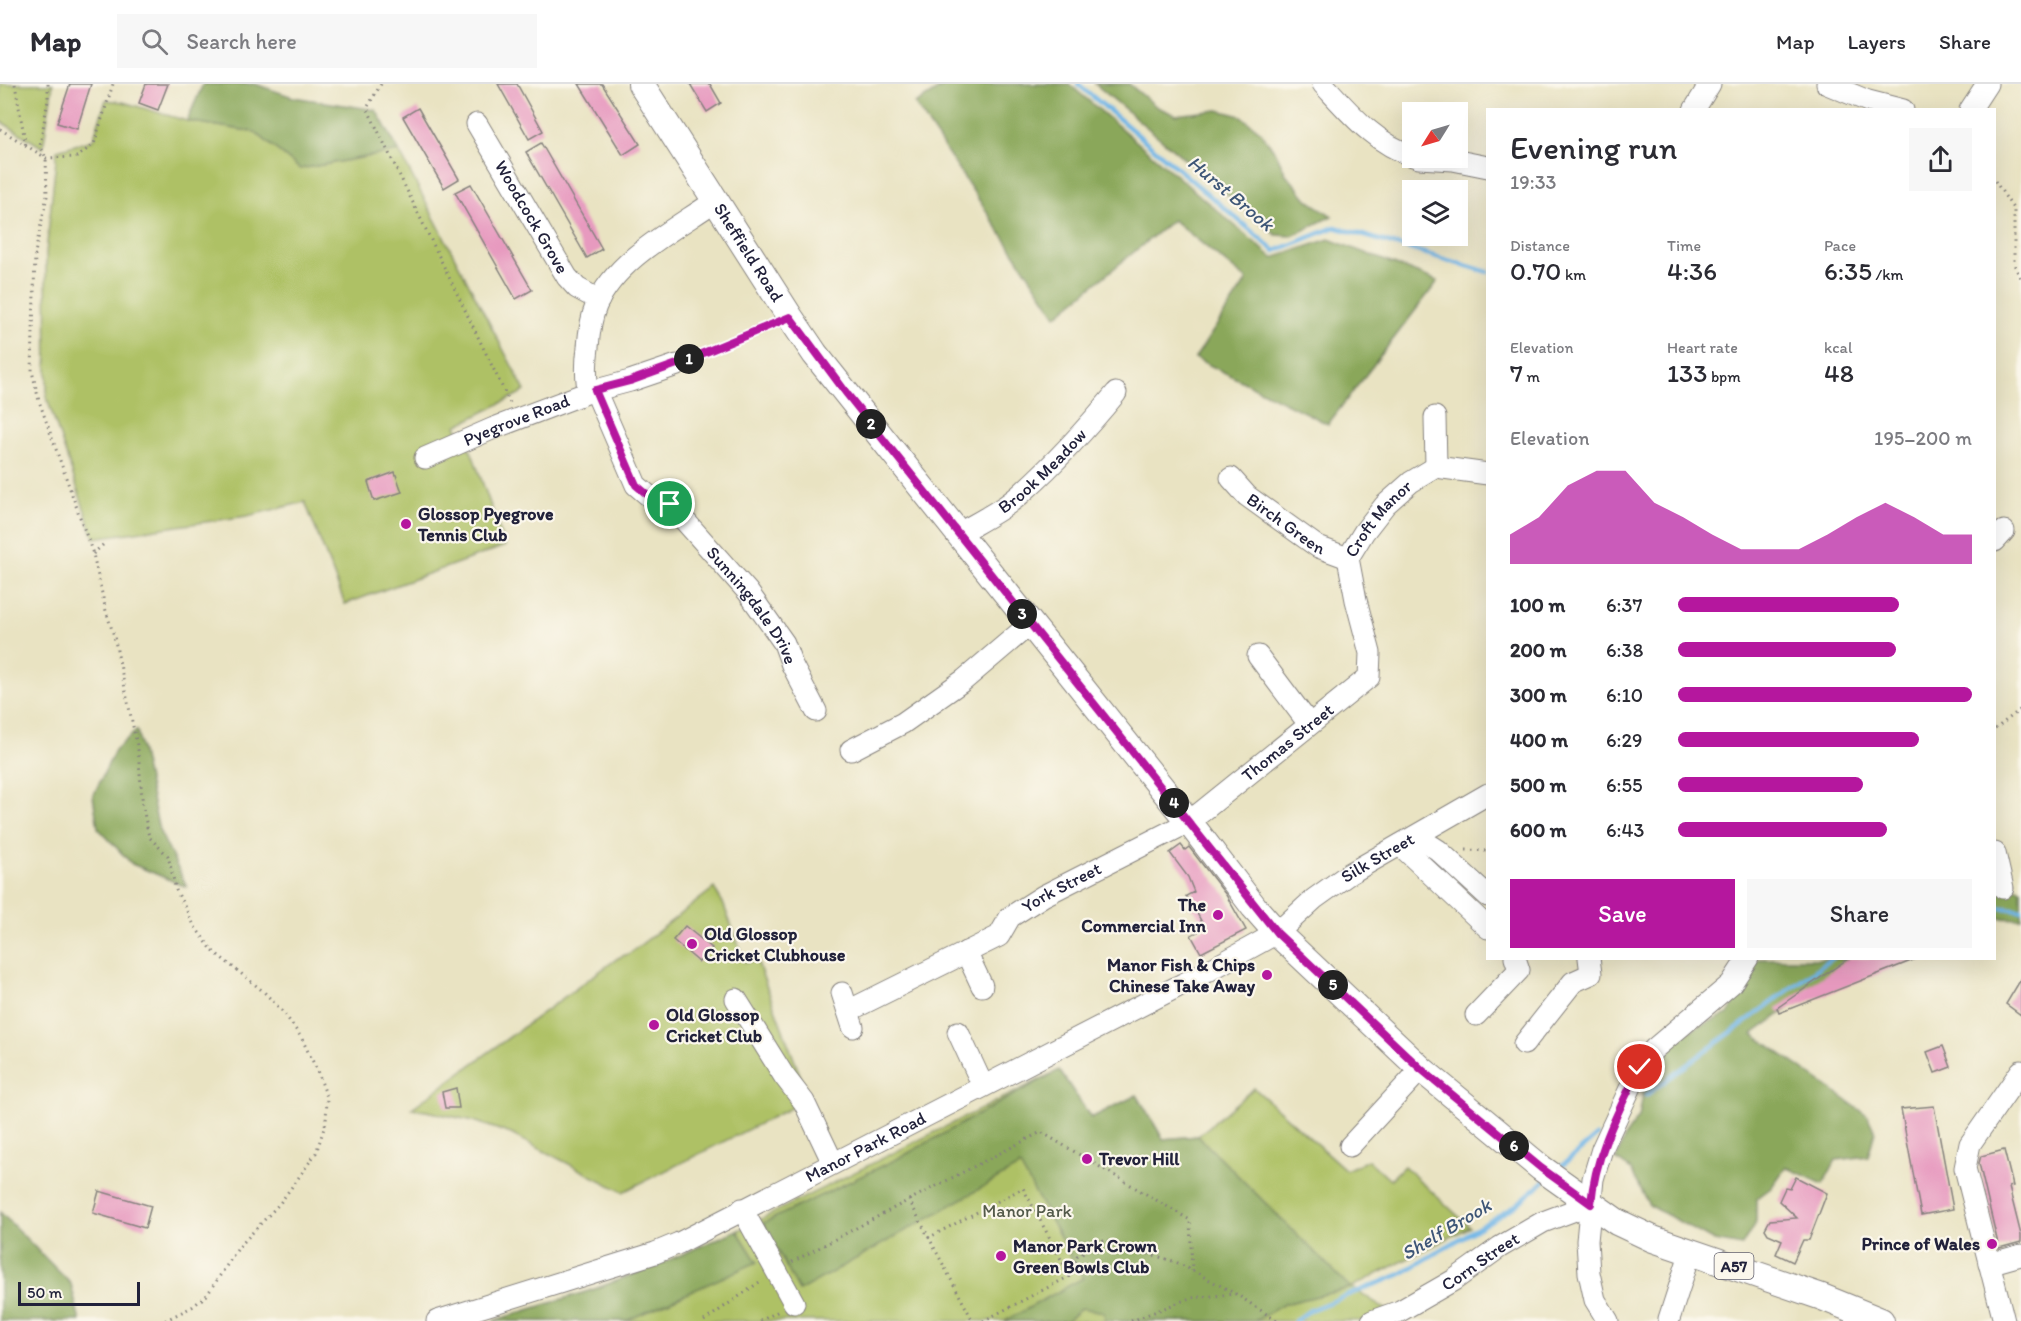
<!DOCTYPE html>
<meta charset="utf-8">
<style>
body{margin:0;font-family:Itim,sans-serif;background:#f7f7f7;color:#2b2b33;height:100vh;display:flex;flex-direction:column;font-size:22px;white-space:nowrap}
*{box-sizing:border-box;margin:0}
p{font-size:20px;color:#7c7c81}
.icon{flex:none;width:33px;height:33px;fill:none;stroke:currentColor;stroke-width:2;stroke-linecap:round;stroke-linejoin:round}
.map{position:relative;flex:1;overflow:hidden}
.panel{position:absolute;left:1486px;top:24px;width:510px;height:852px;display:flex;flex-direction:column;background:#fff;border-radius:0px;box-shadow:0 6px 24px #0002}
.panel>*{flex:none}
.needle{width:39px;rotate:233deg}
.buttons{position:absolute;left:1402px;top:18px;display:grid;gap:12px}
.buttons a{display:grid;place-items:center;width:66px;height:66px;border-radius:0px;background:#fff;box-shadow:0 6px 24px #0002;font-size:30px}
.scale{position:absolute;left:18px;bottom:15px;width:122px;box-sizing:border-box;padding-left:6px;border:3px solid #22223b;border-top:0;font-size:16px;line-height:21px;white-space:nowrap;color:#22223b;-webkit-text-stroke:4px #fbf7ec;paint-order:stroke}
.pin{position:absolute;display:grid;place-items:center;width:51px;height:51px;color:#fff;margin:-26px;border:3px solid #fff;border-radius:50%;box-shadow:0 2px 6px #0007}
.km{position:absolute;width:30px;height:30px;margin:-15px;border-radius:50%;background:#222;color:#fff;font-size:16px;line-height:30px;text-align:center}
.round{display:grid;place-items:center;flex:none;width:63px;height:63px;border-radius:0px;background:#f7f7f7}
.overview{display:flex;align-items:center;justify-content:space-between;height:102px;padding:0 24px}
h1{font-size:33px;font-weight:600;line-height:45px}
.stats{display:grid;grid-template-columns:repeat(3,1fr);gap:9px;height:102px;padding:6px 24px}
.stats div{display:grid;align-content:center}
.stats b{font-size:26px;font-weight:600}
.stats small{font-size:16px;font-weight:400}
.stats p{font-size:16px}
.chart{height:168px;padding:12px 24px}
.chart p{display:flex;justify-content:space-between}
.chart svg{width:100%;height:108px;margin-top:6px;fill:#b5179e;opacity:.7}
.action{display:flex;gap:12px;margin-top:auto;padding:12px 24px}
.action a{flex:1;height:69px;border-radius:0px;background:#b5179e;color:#fff;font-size:24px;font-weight:600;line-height:69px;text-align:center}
.action a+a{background:#f7f7f7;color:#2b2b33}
ul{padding:0 24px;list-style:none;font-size:20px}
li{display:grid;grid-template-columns:96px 72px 1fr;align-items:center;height:45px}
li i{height:15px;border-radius:8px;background:#b5179e}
header{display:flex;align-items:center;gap:36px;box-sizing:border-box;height:84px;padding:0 30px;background:#fff;border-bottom:2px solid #e1e1e2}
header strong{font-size:28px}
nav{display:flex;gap:33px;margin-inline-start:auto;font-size:21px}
.search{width:420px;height:54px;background:#f7f7f7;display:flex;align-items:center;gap:15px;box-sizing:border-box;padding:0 21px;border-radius:0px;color:#7c7c81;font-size:22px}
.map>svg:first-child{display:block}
.green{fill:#aec165;stroke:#687250;stroke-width:1.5}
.forest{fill:#8aa75a;stroke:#56644a;stroke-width:1.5}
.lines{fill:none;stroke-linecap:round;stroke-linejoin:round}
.stream{stroke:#71b6e7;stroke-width:4.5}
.building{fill:#e79abf}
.minor-casing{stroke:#86827e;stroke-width:23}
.major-casing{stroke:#86827e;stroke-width:28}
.path{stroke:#86827e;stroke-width:3;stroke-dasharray:1.5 4.5;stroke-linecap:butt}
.minor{stroke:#fff;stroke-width:21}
.major{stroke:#fff;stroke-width:26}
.route-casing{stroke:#fff;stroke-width:12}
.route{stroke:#b5179e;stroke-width:8}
.poi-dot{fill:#b5179e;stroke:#fbf7ec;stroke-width:2}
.labels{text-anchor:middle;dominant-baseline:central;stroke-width:4.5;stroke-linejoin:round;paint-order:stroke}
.shield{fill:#fbf7ec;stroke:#636270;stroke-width:1.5}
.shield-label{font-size:16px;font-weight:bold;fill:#22223b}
.street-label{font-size:18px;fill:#22223b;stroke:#fbf7ec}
.poi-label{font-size:18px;font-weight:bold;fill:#22223b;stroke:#fbf7ec;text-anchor:start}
.park-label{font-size:18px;fill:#535a4a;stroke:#fbf7ec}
.water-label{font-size:20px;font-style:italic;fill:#3e5677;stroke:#fbf7ec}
</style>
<header>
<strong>Map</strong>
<div class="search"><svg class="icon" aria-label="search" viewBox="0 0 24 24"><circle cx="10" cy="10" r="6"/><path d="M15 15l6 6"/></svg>Search here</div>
<nav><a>Map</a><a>Layers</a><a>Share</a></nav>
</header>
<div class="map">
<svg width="2021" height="1237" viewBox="0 0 2021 1237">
<rect width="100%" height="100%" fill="#fbf7ec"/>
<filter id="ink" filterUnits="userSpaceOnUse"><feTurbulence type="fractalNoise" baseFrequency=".0167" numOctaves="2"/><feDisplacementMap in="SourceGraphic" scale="12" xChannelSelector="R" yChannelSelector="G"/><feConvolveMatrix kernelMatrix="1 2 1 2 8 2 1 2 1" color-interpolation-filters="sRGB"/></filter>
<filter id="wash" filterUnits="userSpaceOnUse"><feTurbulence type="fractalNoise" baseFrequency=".008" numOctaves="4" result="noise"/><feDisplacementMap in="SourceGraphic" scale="24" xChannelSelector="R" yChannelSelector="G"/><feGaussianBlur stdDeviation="1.35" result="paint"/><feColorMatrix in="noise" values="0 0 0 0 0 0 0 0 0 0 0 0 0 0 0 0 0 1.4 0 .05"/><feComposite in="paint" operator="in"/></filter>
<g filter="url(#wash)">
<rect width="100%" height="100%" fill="#e9e3c2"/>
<g class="green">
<polygon points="0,0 53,0 43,64 0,37"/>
<polygon points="106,16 123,18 187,37 255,48 300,85 399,67 525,307 456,342 472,369 505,462 345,520 305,418 247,432 94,454 47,314 46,169 57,66 93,56"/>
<polygon points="714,804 723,819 745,878 757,877 809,1015 623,1108 511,1050 474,1037 412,1024 618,874 630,869"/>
<polygon points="1059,986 1091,1034 1137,1011 1163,1055 1198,1052 1254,1004 1346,1086 1368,1076 1390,1096 1404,1082 1470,1143 1352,1203 1403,1237 493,1237 592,1206 658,1181 743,1144"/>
</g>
<g class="forest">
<polygon points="203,0 255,0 293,13 376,26 399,67 300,85 255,48 187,37"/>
<polygon points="947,0 1069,0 1273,174 1329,155 1438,197 1328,340 1195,274 1247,196 1173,136 1056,232 915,20"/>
<polygon points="1095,0 1129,0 1157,23 1176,31 1218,26 1241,32 1260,47 1276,69 1286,90 1308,116 1332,132 1292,152 1276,151"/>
<polygon points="137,646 159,746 187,803 132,780 98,744 93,712 115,666"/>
<polygon points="1995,798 2021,805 2021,835 1995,834"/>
<polygon points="1758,875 1857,875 1753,950 1867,1031 1875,1048 1868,1072 1836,1076 1823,1100 1786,1083 1771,1104 1756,1115 1756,1138 1742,1162 1714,1157 1649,1121 1631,1086 1616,1075 1625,1052 1639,1033 1646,993 1667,960 1697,943 1728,930"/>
<polygon points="1059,986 1091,1034 1137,1011 1163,1055 1198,1052 1351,1204 1284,1220 1255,1237 1105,1237 1104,1228 1081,1224 1067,1237 1005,1237 1083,1194 1020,1082 799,1207 763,1139 901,1073"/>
<polygon points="0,1128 71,1200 80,1237 0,1237"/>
<polygon points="737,1146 757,1178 626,1237 493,1237 592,1206 658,1181"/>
</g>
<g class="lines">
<g class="stream">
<polyline points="1078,0 1275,167 1335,143 1488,188"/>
<polyline points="1995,823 2021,826"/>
<polyline points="1646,1011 1832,874"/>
<polyline points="1558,1085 1597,1052"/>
<polyline points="1295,1237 1310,1226 1399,1191 1515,1122 1544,1097"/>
</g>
</g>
<g id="blocks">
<g class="building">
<polygon points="70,0 91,0 77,45 57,39"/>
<polygon points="146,0 168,0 158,26 139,19"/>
<polygon points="498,0 517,0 543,47 529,55"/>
<polygon points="579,0 602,0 640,60 623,71"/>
<polygon points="690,0 710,0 721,19 707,28"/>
<polygon points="418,24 459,95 444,104 403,33"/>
<polygon points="541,59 602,165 587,174 526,68"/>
<polygon points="471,100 532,206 516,215 455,108"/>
<polygon points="395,388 402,408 374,417 368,398"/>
<polygon points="1181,761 1185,766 1189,763 1226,811 1246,846 1201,869 1191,851 1205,844 1194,824 1191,825 1186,812 1194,808 1188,793 1170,769"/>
<polygon points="685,842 712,864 699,878 673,856"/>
<polygon points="1849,874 1916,875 1779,929 1777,924"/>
<polygon points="2021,895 2021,931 2006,920"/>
<polygon points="1943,962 1951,983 1935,989 1927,968"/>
<polygon points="456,1004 459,1024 445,1024 442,1008"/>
<polygon points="1934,1022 1953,1125 1921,1131 1901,1025"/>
<polygon points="2004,1066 2013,1102 2009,1103 2021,1151 2021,1158 1999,1164 1979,1079 1981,1072"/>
<polygon points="1796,1093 1827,1109 1809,1156 1803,1156 1793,1178 1776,1170 1782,1156 1768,1150 1765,1145 1770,1136 1797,1134 1779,1117 1785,1104 1790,1105"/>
<polygon points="99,1107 151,1122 145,1144 93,1129"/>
</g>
</g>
</g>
<g filter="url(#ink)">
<use href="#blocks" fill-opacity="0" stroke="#86827e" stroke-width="1.5"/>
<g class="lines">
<g class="minor-casing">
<g id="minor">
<path d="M 1323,0 C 1350,29 1374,59 1413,72"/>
<polyline points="1827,0 1868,17 1903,26"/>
<polyline points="1694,26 1710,0"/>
<polyline points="1970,26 1987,0"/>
<path id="s1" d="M 477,40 L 567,193 L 577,204 L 599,216"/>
<polyline points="1419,74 1453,76 1488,83"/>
<path id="s2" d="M 595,306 L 636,401 L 649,412 L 670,420 L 748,508 L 784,559 L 792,581 L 816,627"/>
<path d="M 589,308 C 585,293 586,278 588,263 C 589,250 591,234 596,222 C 616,175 675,145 715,117"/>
<polyline points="1435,333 1436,383"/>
<path id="s3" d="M 425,374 L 494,344 L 589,308 L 630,297 L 677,281"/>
<path id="s4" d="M 1231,394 L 1247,412 L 1318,463 L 1348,474"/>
<path id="s5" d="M 958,450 C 980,437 1005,425 1024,407 C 1057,377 1088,343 1116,309"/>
<polyline points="1995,457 2004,447"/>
<polyline points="1258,572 1309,640"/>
<polyline points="851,666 903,639 964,596 1030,540"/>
<polyline points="1416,752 1438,766 1488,812"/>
<polyline points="1400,761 1488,844"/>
<polyline points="1995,769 2003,804"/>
<polyline points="966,868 982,902"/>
<polyline points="842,909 853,943"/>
<polyline points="736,915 784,992 804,1018 833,1079"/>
<path id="s6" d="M 848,927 L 999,852 L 1010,833 L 1043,812 L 1189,738 L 1369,593 L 1370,569 L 1356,516 L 1348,474 L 1364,448 L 1385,421 L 1411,398 L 1436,383 L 1488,390"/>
<polyline points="1476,931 1519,886 1515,874"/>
<polyline points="958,948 983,1002"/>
<polyline points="1524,960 1573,898 1591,890 1589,874"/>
<polyline points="1350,1062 1421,985"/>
<polyline points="742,1125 794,1219"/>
<polyline points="1989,1180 2021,1171"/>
<polyline points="1669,1235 1691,1167"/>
<path id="s7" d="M 437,1237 L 655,1169 L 679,1159 L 1208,887 L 1277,849 L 1314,815 L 1349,790 L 1488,710"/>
<path id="s8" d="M 1372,1237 L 1400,1227 L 1454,1196 L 1500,1163 L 1543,1138 L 1591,1120"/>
<polyline points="1608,1237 1595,1216 1589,1189 1587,1157 1593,1095 1602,1065 1640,983 1654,965 1731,900 1748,874"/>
<polyline points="2004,1237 1965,1084 1970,1060 2021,987"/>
</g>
</g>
<g class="major-casing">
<g id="major">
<path id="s9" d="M 641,0 L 790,233 L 815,270 L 1189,738 L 1254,823 L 1277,849 L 1421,985 L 1541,1084 L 1617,1138 L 1653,1155 L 1822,1213 L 1881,1237"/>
</g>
</g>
<g class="path">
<polyline points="15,0 26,63"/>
<polyline points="48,0 48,16 40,61 46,74 47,112 35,169 32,287 39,317 93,470 106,527 114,552 138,666 143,724 149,753 168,772 176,806 195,843 213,867 264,908 284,929 301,953 316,984 327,1013 326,1038 316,1069 299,1093 280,1119 239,1163 207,1211 192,1223 164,1237"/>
<polyline points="381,0 367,24 510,319"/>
<polyline points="0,45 46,74 77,73 94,60 113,0"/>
<polyline points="1995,97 2014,126 2014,180 2021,196"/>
<polyline points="691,274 771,241"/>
<polyline points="93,470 106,458"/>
<polyline points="1995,645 2021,625"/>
<polyline points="1466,766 1488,767"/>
<polyline points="909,1116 1041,1048 1190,1136 1192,1187"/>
<polyline points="928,1154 1023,1104 1070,1192 1077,1172 1104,1156 1176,1178 1236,1210 1277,1237"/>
<polyline points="792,1178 909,1116 973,1237"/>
<polyline points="704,1237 761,1197"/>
<polyline points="760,1237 779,1227"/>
<polyline points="983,1237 1070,1192"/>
<polyline points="1131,1237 1190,1214 1235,1210"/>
</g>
<use href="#minor" class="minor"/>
<use href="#major" class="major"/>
</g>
</g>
<g class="lines" filter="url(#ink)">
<g class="route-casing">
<path id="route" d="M 670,420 L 649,412 L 636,401 L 595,306 L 630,297 L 677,280 L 790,233 L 847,310 L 1277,849 L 1421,985 L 1541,1084 L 1591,1120 C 1595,1070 1618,1028 1640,983"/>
</g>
<use href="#route" class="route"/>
</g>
<g class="poi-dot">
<circle cx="406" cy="440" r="6"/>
<circle cx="1218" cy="831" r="6"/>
<circle cx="692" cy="860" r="6"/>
<circle cx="1267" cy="891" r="6"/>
<circle cx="654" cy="941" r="6"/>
<circle cx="1087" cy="1075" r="6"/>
<circle cx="1992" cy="1160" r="6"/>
<circle cx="1001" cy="1172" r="6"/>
</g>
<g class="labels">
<rect class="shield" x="1714.5" y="1169" width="39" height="26" rx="4.5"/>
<g class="shield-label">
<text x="1734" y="1182">A57</text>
</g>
<g class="street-label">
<text stroke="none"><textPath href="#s1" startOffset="108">Woodcock Grove</textPath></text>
<text stroke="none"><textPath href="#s9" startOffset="200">Sheffield Road</textPath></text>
<text stroke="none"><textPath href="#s3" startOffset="99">Pyegrove Road</textPath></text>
<text stroke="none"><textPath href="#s5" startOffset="106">Brook Meadow</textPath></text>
<text stroke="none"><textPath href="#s4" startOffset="72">Birch Green</textPath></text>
<text stroke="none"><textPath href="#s6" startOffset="796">Croft Manor</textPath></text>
<text stroke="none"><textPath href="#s2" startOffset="274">Sunningdale Drive</textPath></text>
<text stroke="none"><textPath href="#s6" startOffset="520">Thomas Street</textPath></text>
<text stroke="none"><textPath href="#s7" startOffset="1054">Silk Street</textPath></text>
<text stroke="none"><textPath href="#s6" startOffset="250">York Street</textPath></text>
<text stroke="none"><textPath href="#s7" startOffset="464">Manor Park Road</textPath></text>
<text stroke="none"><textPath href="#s8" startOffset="124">Corn Street</textPath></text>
</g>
<g class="poi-label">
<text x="418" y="430">Glossop Pyegrove<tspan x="418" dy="21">Tennis Club</tspan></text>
<text x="1206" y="821" text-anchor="end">The<tspan x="1206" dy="21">Commercial Inn</tspan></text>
<text x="704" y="850">Old Glossop<tspan x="704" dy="21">Cricket Clubhouse</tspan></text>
<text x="1255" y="881" text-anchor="end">Manor Fish &amp; Chips<tspan x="1255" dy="21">Chinese Take Away</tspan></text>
<text x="666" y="931">Old Glossop<tspan x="666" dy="21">Cricket Club</tspan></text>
<text x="1099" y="1075">Trevor Hill</text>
<text x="1980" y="1160" text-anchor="end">Prince of Wales</text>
<text x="1013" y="1162">Manor Park Crown<tspan x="1013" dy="21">Green Bowls Club</tspan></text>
</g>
<g class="park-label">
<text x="1027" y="1127">Manor Park</text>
</g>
<g class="water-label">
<text transform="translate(1231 109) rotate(40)">Hurst Brook</text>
<text transform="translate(1446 1145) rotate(-31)">Shelf Brook</text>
</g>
</g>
</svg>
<div class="buttons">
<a><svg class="needle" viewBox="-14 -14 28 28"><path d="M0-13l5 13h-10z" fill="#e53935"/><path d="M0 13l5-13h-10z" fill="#7c7c81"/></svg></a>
<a><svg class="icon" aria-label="layers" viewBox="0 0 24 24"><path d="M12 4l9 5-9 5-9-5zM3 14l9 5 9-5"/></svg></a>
</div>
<div class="scale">50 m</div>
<div class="pin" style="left:670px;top:420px;background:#1e9e55"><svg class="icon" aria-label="arrive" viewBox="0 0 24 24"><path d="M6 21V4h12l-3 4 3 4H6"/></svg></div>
<div class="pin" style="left:1640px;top:983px;background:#d93025"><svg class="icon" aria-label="check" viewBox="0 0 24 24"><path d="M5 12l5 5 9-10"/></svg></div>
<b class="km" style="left:689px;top:275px">1</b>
<b class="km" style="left:871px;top:340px">2</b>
<b class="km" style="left:1022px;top:530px">3</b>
<b class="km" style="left:1174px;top:719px">4</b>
<b class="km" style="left:1333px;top:901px">5</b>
<b class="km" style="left:1514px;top:1062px">6</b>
<section class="panel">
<div class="overview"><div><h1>Evening run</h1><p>19:33</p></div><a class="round"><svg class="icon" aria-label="share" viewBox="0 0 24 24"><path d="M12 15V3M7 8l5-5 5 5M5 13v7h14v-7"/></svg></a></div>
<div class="stats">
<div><p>Distance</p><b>0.70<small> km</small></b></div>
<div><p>Time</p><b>4:36</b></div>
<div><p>Pace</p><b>6:35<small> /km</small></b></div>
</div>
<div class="stats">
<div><p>Elevation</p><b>7<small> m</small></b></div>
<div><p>Heart rate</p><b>133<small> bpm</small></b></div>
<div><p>kcal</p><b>48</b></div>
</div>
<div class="chart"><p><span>Elevation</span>195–200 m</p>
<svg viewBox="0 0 160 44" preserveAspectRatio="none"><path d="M0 44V32L10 25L20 12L30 6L40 6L50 19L60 25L70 32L80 38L90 38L100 38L110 32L120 25L130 19L140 25L150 32L160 32V44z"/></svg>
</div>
<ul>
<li><b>100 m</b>6:37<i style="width:75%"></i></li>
<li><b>200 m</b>6:38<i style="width:74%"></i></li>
<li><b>300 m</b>6:10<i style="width:100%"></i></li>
<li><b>400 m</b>6:29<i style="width:82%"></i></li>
<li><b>500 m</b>6:55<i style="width:63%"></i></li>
<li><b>600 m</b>6:43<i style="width:71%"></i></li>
</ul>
<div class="action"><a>Save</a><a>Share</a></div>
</section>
</div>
